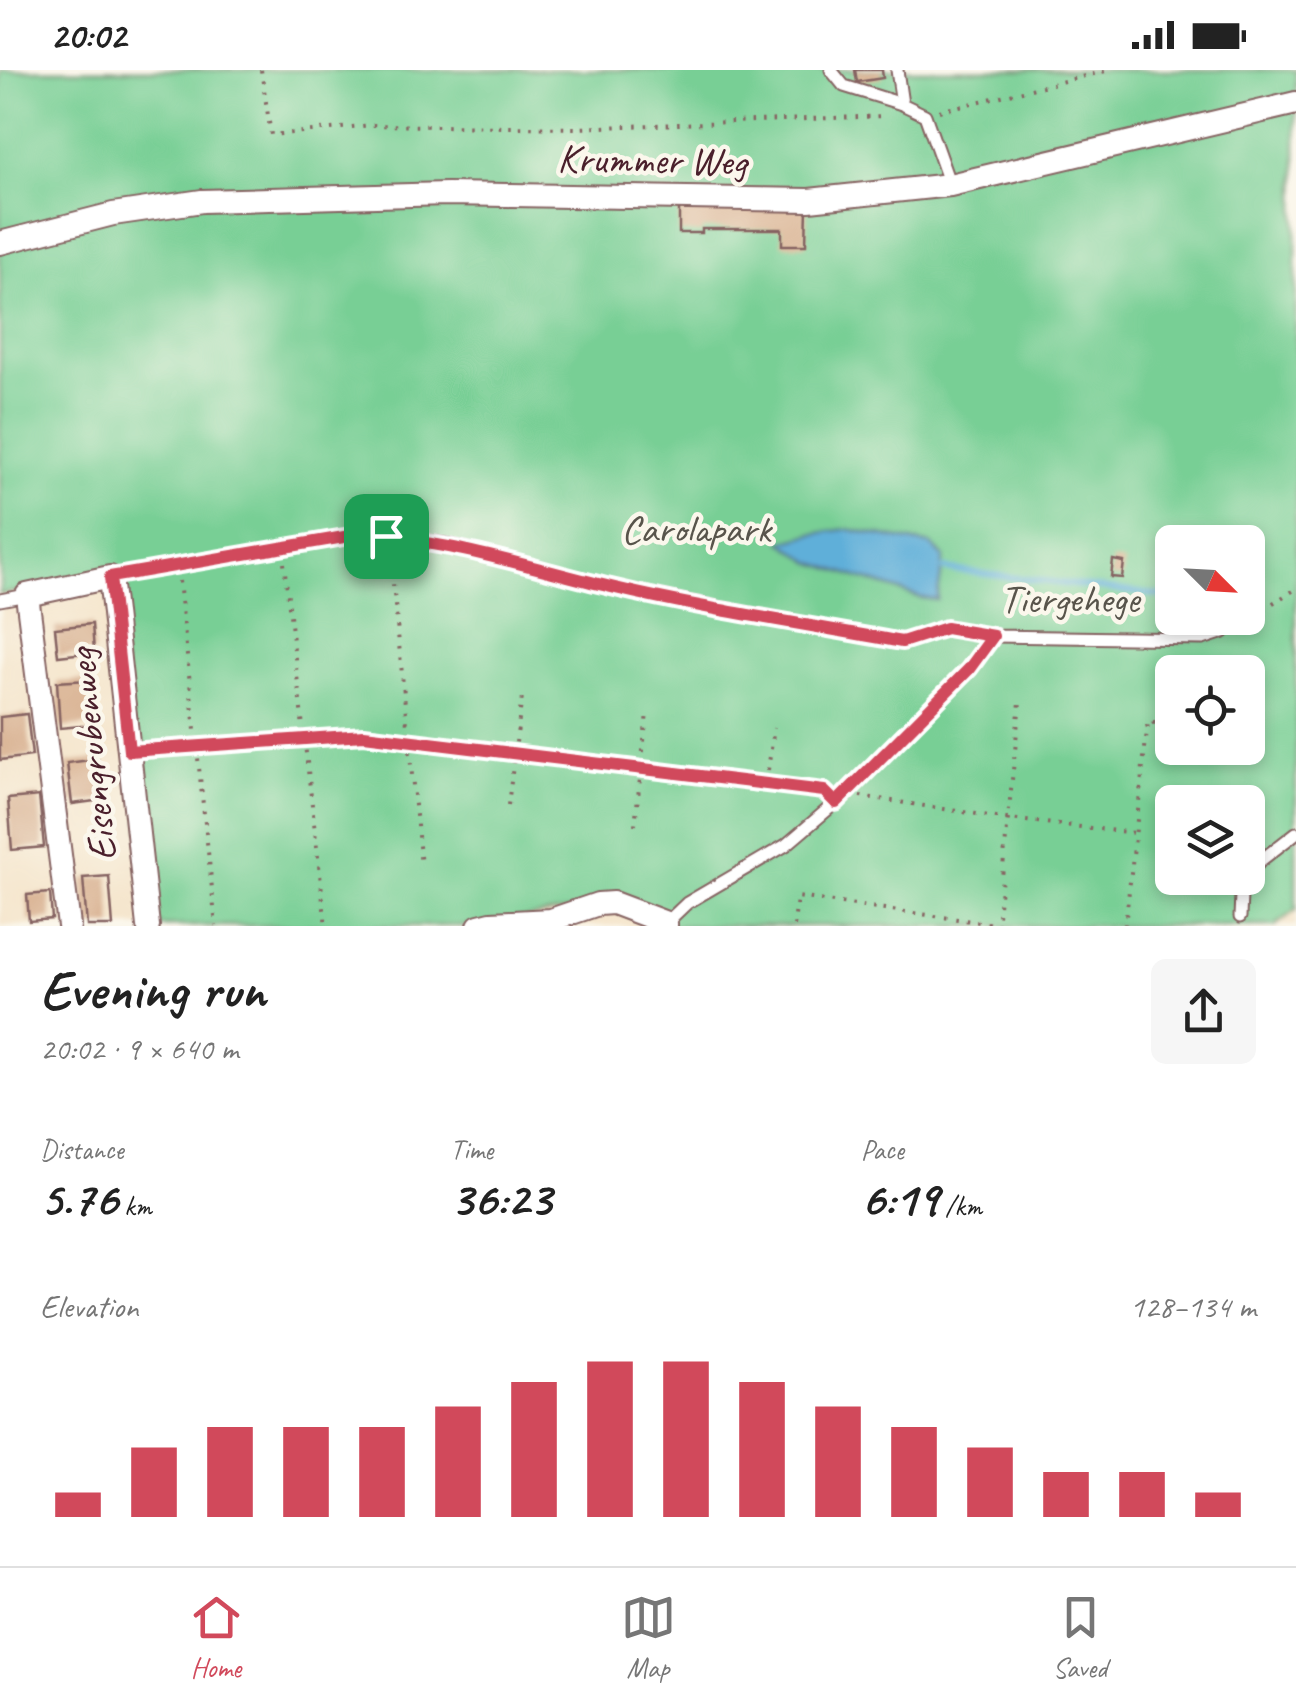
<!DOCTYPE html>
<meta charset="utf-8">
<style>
body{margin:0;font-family:Caveat,sans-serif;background:#f6f6f6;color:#222;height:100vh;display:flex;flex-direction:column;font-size:38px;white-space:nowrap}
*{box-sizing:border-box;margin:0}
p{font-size:32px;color:#767676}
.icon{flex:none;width:55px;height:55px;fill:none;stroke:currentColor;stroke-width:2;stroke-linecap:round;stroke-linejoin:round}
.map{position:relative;height:856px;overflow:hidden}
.side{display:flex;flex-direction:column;background:#fff;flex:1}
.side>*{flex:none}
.needle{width:65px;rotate:114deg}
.fabs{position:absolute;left:1155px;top:455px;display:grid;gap:20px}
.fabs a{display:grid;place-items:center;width:110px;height:110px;border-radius:15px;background:#fff;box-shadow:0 5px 15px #0003;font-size:50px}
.pin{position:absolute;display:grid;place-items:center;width:85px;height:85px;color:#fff;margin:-42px;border-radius:20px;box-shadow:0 5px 15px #0006}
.round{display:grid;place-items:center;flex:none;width:105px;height:105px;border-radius:15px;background:#f6f6f6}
.overview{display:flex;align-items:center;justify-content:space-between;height:170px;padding:0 40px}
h1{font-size:55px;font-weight:800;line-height:75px}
.figures{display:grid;grid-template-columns:repeat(3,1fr);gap:15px;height:170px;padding:10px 40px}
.figures div{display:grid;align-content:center}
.figures b{font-size:50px;font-weight:800}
.figures small{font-size:28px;font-weight:400}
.figures p{font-size:28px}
.chart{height:280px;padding:20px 40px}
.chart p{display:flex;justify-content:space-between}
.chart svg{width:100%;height:180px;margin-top:10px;stroke:#d1495b;stroke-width:6}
.status{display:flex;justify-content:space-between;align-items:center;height:70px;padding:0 50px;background:#fff;direction:ltr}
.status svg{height:28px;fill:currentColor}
.menu{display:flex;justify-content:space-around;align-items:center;height:140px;border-top:2px solid #e0e0e0;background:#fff;font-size:28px;color:#767676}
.menu a{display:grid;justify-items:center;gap:5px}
.menu .on{color:#d1495b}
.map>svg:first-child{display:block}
.green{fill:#78cf95;stroke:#617760;stroke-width:2.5;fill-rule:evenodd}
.water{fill:#5eafd9;stroke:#546782;stroke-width:2.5}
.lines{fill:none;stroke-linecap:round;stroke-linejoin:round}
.stream{stroke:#5eafd9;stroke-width:6}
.building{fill:#d3a682}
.lane-casing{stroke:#866462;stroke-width:15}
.street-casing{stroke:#866462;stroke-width:26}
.path{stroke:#866462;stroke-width:4;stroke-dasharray:2.5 8;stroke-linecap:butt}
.lane{stroke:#fff;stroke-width:11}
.street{stroke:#fff;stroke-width:22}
.route-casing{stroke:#fff;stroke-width:20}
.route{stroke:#d1495b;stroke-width:12}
.labels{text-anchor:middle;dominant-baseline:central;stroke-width:9;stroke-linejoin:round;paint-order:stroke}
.street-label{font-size:40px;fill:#4a1f2b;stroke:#fbf7ec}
.park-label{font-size:40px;fill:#58544b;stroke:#fbf7ec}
</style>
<div class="status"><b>20:02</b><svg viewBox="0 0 49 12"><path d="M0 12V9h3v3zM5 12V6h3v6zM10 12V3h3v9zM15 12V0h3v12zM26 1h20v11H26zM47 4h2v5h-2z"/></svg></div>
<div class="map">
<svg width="1296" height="856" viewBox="0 0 1296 856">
<rect width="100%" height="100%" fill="#fbf7ec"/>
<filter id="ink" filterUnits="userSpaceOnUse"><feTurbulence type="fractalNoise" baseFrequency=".01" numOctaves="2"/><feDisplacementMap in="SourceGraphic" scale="20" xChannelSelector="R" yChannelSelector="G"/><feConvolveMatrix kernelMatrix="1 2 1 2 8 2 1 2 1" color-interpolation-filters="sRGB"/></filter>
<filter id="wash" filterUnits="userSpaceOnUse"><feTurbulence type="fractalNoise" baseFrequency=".0048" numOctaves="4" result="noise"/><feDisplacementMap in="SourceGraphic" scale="40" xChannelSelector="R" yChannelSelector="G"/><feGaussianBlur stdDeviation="2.25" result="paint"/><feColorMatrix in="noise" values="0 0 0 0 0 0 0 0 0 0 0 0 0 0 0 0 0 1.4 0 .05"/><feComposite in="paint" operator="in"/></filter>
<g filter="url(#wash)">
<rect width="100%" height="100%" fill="#f4e3c8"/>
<path class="green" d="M 0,0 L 1296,0 L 1296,840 L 1275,856 L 667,856 L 612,833 L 479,856 L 151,856 L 113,502 L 0,525 ZM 1172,472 L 1248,472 L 1248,548 L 1172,548 ZM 1172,602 L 1248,602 L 1248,678 L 1172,678 ZM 1172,732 L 1248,732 L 1248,808 L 1172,808 Z"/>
<polygon class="water" points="847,459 931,475 944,487 937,530 922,528 811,492 782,472 812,464"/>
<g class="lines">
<polyline class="stream" points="944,499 1172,527"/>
</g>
<g id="blocks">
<g class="building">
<polygon points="855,0 882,0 883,8 857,12"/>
<polygon points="679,136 807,137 806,175 782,175 782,159 702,159 702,163 679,163"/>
<polygon points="1113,490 1124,492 1122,508 1111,507"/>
<polygon points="92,554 94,582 58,586 55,558"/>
<polygon points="88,610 91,655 60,658 57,612"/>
<polygon points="27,644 32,686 0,690 0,647"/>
<polygon points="98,689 103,730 72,734 67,693"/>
<polygon points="39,726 44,777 12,780 8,729"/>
<polygon points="109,806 113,856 87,856 83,808"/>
<polygon points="50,823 52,849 29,851 27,825"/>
</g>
</g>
</g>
<g filter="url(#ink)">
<use href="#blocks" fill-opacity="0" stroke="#866462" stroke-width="2.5"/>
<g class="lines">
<g class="lane-casing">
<g id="lane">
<polyline points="831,0 844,16 902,34 925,45 950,115"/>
<polyline points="897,0 902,34"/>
<polyline points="110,507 350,466 386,466 445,474 616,518 902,573 946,558 993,566 1203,569 1224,562"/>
<polyline points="0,530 27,525"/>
<polyline points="766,714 824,721 836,733"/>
<polyline points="1248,806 1260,791 1296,763"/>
<polyline points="1240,847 1241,825 1247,808"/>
<polyline points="666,853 687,833 786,775 846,724"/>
</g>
</g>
<g class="street-casing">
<g id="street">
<polyline points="0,173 113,144 202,131 447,124 809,130 950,115 1296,33"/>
<polyline points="69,856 27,525 110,507 148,856"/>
<polyline points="479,856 491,853 551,850 598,834 613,833 666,853 666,856"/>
</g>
</g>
<g class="path">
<polyline points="261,0 271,65 372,55 576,58 885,46"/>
<polyline points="939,41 1110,0"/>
<polyline points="390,483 421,796"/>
<polyline points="284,493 326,856"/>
<polyline points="179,511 216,856"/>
<polyline points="1237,555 1296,519"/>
<polyline points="149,680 364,665 751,712"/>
<polyline points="768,700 774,658"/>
<polyline points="857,713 969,599 984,578"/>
<polyline points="860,726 1009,749 1135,763"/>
<polyline points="508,735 522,626"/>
<polyline points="635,755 647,643"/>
<polyline points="794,856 797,827 1008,856"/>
<polyline points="997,856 1020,632"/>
<polyline points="1125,856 1148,652 1172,655"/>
</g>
<use href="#lane" class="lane"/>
<use href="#street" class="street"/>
</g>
</g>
<g class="lines" filter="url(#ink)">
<g class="route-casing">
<path id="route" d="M 350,466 C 442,467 522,496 611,517 C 707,540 805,554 902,572 L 946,558 L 993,566 L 969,599 L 836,733 L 824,721 L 364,665 L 129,681 L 110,507 Z"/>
</g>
<use href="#route" class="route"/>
</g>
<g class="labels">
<g class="street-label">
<text transform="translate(652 90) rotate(1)">Krummer Weg</text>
<text transform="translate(92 685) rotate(-96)">Eisengrubenweg</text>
</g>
<g class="park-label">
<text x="696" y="459">Carolapark</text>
<text x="1070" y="529">Tiergehege</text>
</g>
</g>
</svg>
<div class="fabs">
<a><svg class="needle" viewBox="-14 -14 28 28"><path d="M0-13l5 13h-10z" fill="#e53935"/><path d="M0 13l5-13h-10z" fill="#767676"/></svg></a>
<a><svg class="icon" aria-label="locate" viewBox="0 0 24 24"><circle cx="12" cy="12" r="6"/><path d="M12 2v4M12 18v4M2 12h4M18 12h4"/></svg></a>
<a><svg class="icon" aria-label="layers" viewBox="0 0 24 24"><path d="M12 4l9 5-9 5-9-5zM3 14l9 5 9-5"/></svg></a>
</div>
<div class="pin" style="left:386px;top:466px;background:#1e9e55"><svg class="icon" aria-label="arrive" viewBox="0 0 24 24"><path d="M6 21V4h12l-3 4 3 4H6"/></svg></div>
</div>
<section class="side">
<div class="overview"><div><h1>Evening run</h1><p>20:02 · 9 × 640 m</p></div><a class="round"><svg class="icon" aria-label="share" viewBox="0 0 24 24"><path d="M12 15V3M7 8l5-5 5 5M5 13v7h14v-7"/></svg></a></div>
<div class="figures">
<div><p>Distance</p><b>5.76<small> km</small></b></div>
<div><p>Time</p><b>36:23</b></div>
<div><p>Pace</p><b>6:19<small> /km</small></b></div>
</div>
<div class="chart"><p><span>Elevation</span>128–134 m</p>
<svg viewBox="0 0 160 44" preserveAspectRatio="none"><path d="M5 44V38M15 44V27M25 44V22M35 44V22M45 44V22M55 44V17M65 44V11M75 44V6M85 44V6M95 44V11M105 44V17M115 44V22M125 44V27M135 44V33M145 44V33M155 44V38"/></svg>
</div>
</section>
<nav class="menu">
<a class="on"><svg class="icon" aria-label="home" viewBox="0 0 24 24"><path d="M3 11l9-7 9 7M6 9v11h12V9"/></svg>Home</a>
<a><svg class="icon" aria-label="map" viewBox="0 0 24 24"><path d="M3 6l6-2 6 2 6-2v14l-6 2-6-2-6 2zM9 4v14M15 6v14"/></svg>Map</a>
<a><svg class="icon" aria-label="saved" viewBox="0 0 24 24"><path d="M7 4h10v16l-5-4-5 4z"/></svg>Saved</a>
</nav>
